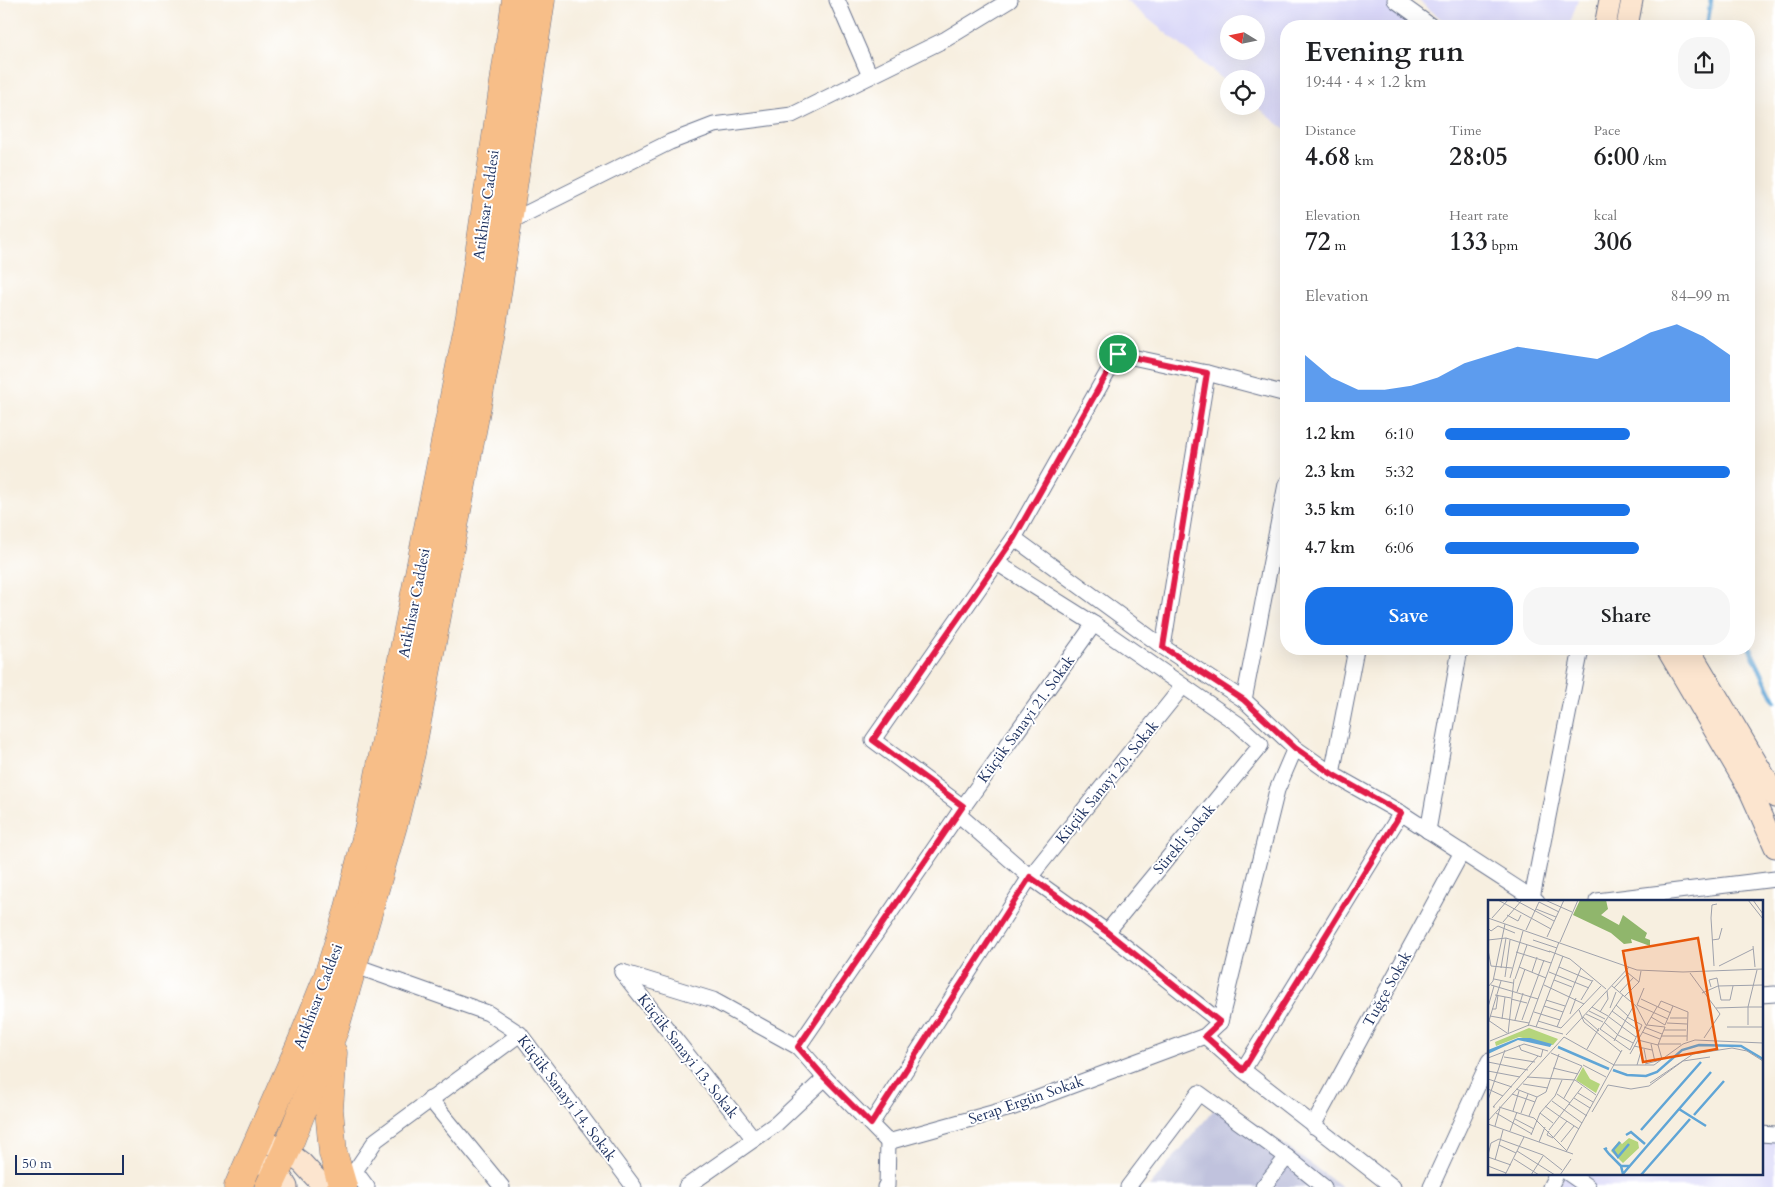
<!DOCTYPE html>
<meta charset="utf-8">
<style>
body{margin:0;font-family:Cardo,serif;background:#f6f6f6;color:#202124;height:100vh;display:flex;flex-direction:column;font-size:19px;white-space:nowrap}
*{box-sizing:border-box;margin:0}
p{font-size:16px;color:#757577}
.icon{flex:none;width:28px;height:28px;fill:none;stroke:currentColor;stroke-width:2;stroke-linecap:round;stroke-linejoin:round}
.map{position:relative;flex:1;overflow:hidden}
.details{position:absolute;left:1280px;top:20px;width:475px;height:635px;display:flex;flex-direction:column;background:#fff;border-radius:20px;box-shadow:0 5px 20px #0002}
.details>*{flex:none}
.needle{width:32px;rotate:280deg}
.fabs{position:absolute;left:1220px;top:15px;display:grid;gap:10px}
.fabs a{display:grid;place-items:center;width:45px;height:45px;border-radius:50%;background:#fff;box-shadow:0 5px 20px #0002;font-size:25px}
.scale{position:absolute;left:15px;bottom:12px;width:109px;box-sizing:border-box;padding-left:5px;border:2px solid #1b2f5e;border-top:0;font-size:14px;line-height:18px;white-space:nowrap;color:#1b2f5e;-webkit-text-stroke:4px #fff;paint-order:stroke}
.pin{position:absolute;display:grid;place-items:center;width:42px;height:42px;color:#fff;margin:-21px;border:2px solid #fff;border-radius:50%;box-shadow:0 1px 5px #0007}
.round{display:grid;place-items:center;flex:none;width:52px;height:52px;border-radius:20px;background:#f6f6f6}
.head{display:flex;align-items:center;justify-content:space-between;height:85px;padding:0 25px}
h1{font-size:28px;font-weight:800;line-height:38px}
.stats{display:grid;grid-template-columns:repeat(3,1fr);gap:8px;height:85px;padding:5px 25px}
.stats div{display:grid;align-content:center}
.stats b{font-size:25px;font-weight:800}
.stats small{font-size:14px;font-weight:400}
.stats p{font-size:14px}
.chart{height:140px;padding:10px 25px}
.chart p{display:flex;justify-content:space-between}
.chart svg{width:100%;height:90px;margin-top:5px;fill:#1a73e8;opacity:.7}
.primary-button{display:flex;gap:10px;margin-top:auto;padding:10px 25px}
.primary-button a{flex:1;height:58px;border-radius:20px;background:#1a73e8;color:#fff;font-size:20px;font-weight:800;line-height:58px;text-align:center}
.primary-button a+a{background:#f6f6f6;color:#202124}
ul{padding:0 25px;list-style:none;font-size:16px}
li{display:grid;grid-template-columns:80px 60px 1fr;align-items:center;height:38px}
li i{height:12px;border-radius:6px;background:#1a73e8}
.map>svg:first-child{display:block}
.built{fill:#d9d7f8;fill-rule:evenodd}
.industrial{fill:#c0c2dd}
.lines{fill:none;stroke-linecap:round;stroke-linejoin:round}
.stream{stroke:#60a5d6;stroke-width:4.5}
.street-casing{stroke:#68728c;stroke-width:17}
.secondary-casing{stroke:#68728c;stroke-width:23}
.highway-casing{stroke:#68728c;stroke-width:29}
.street{stroke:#fff;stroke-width:15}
.secondary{stroke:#fce5cf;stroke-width:21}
.highway{stroke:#f7be88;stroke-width:28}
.route-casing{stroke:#fff;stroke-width:10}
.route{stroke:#e11d48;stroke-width:6}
.labels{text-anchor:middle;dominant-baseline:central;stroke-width:4;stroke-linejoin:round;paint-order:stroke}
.street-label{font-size:15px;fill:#1b2f5e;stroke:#fff}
.inset-river{fill:none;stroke:#60a5d6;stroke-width:2.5}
.inset-road{fill:none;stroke:#9fa2ac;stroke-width:1}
.view{fill:#e8590c;fill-opacity:0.15;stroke:#e8590c;stroke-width:2.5}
.inset-edge{fill:none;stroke:#1b2f5e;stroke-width:2.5}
</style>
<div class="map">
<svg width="1775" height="1187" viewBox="0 0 1775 1187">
<rect width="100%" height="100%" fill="#fff"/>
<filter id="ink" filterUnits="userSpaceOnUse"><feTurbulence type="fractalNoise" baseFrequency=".02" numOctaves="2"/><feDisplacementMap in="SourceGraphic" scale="10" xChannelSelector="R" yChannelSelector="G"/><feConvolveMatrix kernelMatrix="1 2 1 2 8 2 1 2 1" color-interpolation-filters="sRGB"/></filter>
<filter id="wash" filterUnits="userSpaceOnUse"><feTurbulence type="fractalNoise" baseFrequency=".0096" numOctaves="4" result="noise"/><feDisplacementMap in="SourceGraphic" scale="20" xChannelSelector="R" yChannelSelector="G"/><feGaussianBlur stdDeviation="1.12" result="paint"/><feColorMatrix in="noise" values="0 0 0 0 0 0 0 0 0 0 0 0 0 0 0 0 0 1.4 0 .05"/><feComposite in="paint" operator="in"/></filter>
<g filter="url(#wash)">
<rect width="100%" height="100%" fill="#f7efe0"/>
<g class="built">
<path d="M 1125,0 L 1404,0 L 1436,26 L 1286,26 L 1286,130 L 1256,106 L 1256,79 L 1229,79 L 1229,84 ZM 1229,24 L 1256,24 L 1256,51 L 1229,51 Z"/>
<polygon points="1418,0 1578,0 1569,26 1450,26"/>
<polygon points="1761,1140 1775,1141 1775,1187 1560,1187 1564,1173 1761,1173"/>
</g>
<polygon class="industrial" points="1222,1100 1342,1187 1149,1187"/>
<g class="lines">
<g class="stream">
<polyline points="1707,26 1711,0"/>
<polyline points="1749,647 1775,701"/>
</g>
</g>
</g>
<g filter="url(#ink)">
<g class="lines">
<g class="street-casing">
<g id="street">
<polyline points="837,0 870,76"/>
<polyline points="1395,0 1431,26"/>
<polyline points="509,222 670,142 714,125 792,115 946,39 1010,0"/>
<polyline points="1014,538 1163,647 1244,700 1295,748"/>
<polyline points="997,563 1094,624 1238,724 1261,745 1107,932"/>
<polyline points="1163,647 1207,373"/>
<polyline points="1244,700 1286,484"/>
<polyline points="1332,774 1356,649"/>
<polyline points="963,807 873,740 1014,538 1118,354 1207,373 1286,394"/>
<polyline points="1428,831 1460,649"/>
<polyline points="1532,898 1581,649"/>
<polyline points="1597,901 1775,879"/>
<polyline points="353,965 488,1013 520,1034 634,1187"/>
<polyline points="622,972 713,1000 798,1047 825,1078 888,1142"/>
<polyline points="622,972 754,1139"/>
<polyline points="1761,995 1775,994"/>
<polyline points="1220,1022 1277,790 1295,748 1332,774 1401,813 1537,901"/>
<polyline points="1205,1036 1243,1070 1393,1187"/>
<polyline points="798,1047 958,814 1094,624"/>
<polyline points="1243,1070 1401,813"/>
<polyline points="430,1099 502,1187"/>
<polyline points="871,1124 1030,877 1183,686"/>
<polyline points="1313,1126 1462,852"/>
<polyline points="1761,1134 1775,1135"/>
<polyline points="1568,1173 1588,1187"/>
<polyline points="367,1187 355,1171 376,1140 520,1034"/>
<polyline points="686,1187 776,1124 825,1078"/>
<polyline points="885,1187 887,1186 888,1142 1014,1107 1205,1036 1220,1022 1107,932 1030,877 958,814"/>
<polyline points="1128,1187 1199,1093 1287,1157 1324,1187"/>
<polyline points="1263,1187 1287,1157"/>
<polyline points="1431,1187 1489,1061"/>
<polyline points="1550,1187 1557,1173"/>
</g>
</g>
<g class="secondary-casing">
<g id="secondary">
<polyline points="1605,26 1610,0"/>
<polyline points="1627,26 1632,0"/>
<polyline points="1667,649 1750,791 1775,847"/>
<polyline points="1689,649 1765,777 1775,797"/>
<polyline points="260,1139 286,1151 302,1163 324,1187"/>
<polyline points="265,1165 277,1170 287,1187"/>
</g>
</g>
<g class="highway-casing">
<g id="highway">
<polyline points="333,1053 329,1109 333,1153 343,1187"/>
<polyline points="238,1187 302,1041 327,979 348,912 369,826 470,316 516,0"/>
<polyline points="269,1187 286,1151 335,1028 394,822 411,753 493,321 541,0"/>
</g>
</g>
<use href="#street" class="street"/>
<use href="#secondary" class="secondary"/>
<use href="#highway" class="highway"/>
</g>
</g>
<g class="lines" filter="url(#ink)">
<g class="route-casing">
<polygon id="route" points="1118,354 1207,373 1163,647 1244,700 1295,748 1332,774 1401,813 1243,1070 1205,1036 1220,1022 1107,932 1030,877 871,1124 825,1078 798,1047 963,806 873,740 1014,538"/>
</g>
<use href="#route" class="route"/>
</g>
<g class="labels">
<g class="street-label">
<text transform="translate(486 205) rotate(-82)">Atikhisar Caddesi</text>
<text transform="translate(414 603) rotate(-79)">Atikhisar Caddesi</text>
<text transform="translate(1026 719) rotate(-54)">Küçük Sanayi 21. Sokak</text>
<text transform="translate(1107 782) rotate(-51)">Küçük Sanayi 20. Sokak</text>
<text transform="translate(1184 839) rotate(-50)">Sürekli Sokak</text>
<text transform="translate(1387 989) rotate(-61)">Tuğçe Sokak</text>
<text transform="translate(318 996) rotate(-69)">Atikhisar Caddesi</text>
<text transform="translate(688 1056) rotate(52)">Küçük Sanayi 13. Sokak</text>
<text transform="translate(567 1098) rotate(53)">Küçük Sanayi 14. Sokak</text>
<text transform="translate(1026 1100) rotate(-19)">Serap Ergün Sokak</text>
</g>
</g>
<g transform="translate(1488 900)">
<rect width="275" height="275" fill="#f7efe0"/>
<path d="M 41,128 L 70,139 L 65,145 L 31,137 L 8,146 L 7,142 ZM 95,167 L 102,179 L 112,184 L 108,193 L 88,180 ZM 141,238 L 150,242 L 151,248 L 135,263 L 123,251 L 131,241 L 134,244 Z" fill="#b5d57c"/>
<path d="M 92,0 L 118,0 L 120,9 L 113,15 L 131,25 L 135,15 L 159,33 L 157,38 L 162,40 L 162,46 L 143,39 L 144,43 L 136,44 L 123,33 L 85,15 Z" fill="#90b66c"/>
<path d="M 30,138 L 42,138 L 64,144 L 62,147 L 30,140 L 0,154 L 0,150 Z" fill="#60a5d6"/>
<path class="inset-river" d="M 70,147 L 121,169M 125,170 L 139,175 L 158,176 L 169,172 L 194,150 L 211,145 L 253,146 L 275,159M 191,209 L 218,226M 206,215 L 236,181M 153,230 L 213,162M 138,235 L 143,232 L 157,244M 132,242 L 125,250 L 130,257 L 141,244M 119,248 L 117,249 L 121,254 L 133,266M 135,274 L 133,266 L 142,266M 134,275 L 223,172M 153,275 L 202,219"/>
<path class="inset-road" d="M 10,0 L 63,29M 27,0 L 66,21M 57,0 L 84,12M 260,0 L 275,19M 265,0 L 275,14M 48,9 L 68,17M 19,15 L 30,21 L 33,15M 0,18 L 149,70 L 195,72 L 275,69M 4,18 L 20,0M 15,22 L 34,0M 0,28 L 3,31 L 10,26 L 27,33M 38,30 L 51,2 L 71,12M 59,37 L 76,0M 0,40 L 18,38 L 62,52M 45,40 L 69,48M 224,40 L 231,39 L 234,28M 72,42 L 90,0M 265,46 L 267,67M 0,50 L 3,66 L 24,68M 61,51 L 82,59 L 118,89M 28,52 L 63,63M 226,66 L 223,18 L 224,5 L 229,4M 231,66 L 265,49M 31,67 L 58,78M 71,67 L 104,81M 13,68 L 18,38M 44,72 L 49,57M 61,72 L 101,88M 202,73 L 232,114 L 216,138M 17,77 L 22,40M 22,78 L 35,31M 6,79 L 25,83M 27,79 L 39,45M 66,80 L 84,87M 3,85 L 50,99M 56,85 L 96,104M 124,86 L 148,106 L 158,125M 0,87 L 5,81 L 17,24M 223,87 L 221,80 L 229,78 L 233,100 L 242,100 L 245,86M 126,88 L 140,73 L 151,82M 29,92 L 37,69M 132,92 L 146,77M 214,93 L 230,86 L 275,85M 7,95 L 23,98M 135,95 L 112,129 L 142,150 L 154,125 L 139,117M 136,97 L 151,82 L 153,71M 23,99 L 39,103M 153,99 L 183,113M 58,100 L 77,106M 93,100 L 105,80M 128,105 L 140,116M 149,105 L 180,119M 149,105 L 156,88M 56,106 L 75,112M 0,107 L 6,86M 104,107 L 120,116M 170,107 L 173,101 L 200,112 L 199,141M 122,108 L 128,92M 228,108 L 260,107 L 269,70M 4,109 L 8,109 L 10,95M 91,110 L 96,122 L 133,152M 101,111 L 117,119M 124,111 L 151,131M 46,112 L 72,120M 112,112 L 120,99 L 119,91M 82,114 L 88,98M 98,114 L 115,122M 2,116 L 41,123M 95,117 L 111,131M 121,117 L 148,137M 163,117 L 177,125 L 185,106M 182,118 L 199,118M 14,119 L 17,97M 0,120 L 19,133M 27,120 L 35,93M 34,120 L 56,60M 50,121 L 73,128 L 113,86M 116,122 L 130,135 L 145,143M 179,123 L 199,124M 0,124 L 13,81M 159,125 L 177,127 L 170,145M 260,125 L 260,107 L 275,107M 40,126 L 71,42M 48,127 L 75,56M 69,127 L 93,68M 156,127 L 174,134M 239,127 L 275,127M 176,130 L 198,130M 154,132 L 172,139M 20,134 L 26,79M 78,135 L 141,67M 173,136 L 199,136M 76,137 L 126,165M 150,140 L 170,145 L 174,159M 2,141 L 41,125 L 75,134M 126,141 L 145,107M 163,144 L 167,162M 170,144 L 193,144M 31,145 L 33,150 L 53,157 L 55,149M 146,146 L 164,150M 99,149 L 111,128M 156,149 L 159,164M 63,153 L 94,166 L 76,198M 142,154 L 169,107M 16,157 L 47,162M 0,158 L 36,144 L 60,151M 0,162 L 40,170M 157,164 L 173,160M 95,165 L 118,177M 126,165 L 166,165 L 195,144 L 207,140 L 275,143M 149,165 L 154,148M 65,168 L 90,174M 0,171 L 32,177M 39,177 L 87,180 L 108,195M 0,179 L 24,187M 162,183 L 205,154 L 244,148 L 259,151 L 275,161M 35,184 L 60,188M 0,189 L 15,196M 28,189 L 49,197M 90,193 L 105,202M 24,194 L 47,202M 69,194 L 82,203M 86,198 L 102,208M 0,200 L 17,150M 64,201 L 94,223M 81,204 L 99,216M 57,206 L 71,216M 7,207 L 5,207 L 50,156M 11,207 L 46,218 L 79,251M 25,211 L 31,191M 104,212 L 120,185 L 143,189 L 161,186 L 195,161 L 222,157M 8,213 L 44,234M 33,213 L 40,194M 52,213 L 65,223M 41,216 L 49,197 L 58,192 L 71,154M 71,216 L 91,229M 27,219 L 46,229M 0,221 L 76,137M 0,224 L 85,254M 7,226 L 12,208M 61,230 L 94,187M 22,231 L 29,212M 61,231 L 59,235 L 65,238 L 79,221M 43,235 L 52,213 L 67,196 L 74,180M 51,242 L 57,227M 73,242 L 86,226M 11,245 L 28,253M 29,251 L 67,275M 78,252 L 134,150M 0,255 L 3,243 L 11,239 L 55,255 L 74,270M 0,257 L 23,265M 26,259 L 51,275M 7,260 L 15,230M 0,266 L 18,273M 17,275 L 36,237M 43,275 L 55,256M 72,275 L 83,259"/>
<path class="view" d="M 210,38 L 229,149 L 155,162 L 135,51 Z"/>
<rect width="275" height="275" class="inset-edge"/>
</g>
</svg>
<div class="fabs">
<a><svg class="needle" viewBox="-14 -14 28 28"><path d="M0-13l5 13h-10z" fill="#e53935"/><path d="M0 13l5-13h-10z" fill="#757577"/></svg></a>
<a><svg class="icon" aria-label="locate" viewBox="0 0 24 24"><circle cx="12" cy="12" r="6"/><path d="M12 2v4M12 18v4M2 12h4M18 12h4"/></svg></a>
</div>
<div class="scale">50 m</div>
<div class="pin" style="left:1118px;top:354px;background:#1e9e55"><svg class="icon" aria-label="arrive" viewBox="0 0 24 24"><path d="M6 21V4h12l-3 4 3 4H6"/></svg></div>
<section class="details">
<div class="head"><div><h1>Evening run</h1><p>19:44 · 4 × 1.2 km</p></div><a class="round"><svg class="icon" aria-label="share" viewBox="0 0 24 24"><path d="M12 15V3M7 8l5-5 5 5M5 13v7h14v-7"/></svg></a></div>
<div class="stats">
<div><p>Distance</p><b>4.68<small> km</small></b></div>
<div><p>Time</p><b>28:05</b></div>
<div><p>Pace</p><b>6:00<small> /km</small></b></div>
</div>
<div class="stats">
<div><p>Elevation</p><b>72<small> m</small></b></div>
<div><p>Heart rate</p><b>133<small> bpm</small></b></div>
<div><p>kcal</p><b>306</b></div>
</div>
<div class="chart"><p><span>Elevation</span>84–99 m</p>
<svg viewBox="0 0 160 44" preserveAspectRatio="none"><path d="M0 44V21L10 32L20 38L30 38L40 36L50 32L60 25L70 21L80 17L90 19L100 21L110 23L120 17L130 10L140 6L150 12L160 21V44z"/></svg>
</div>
<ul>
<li><b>1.2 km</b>6:10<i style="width:65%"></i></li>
<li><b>2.3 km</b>5:32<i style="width:100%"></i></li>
<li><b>3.5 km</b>6:10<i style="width:65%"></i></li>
<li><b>4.7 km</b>6:06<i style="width:68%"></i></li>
</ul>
<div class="primary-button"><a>Save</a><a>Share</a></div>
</section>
</div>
